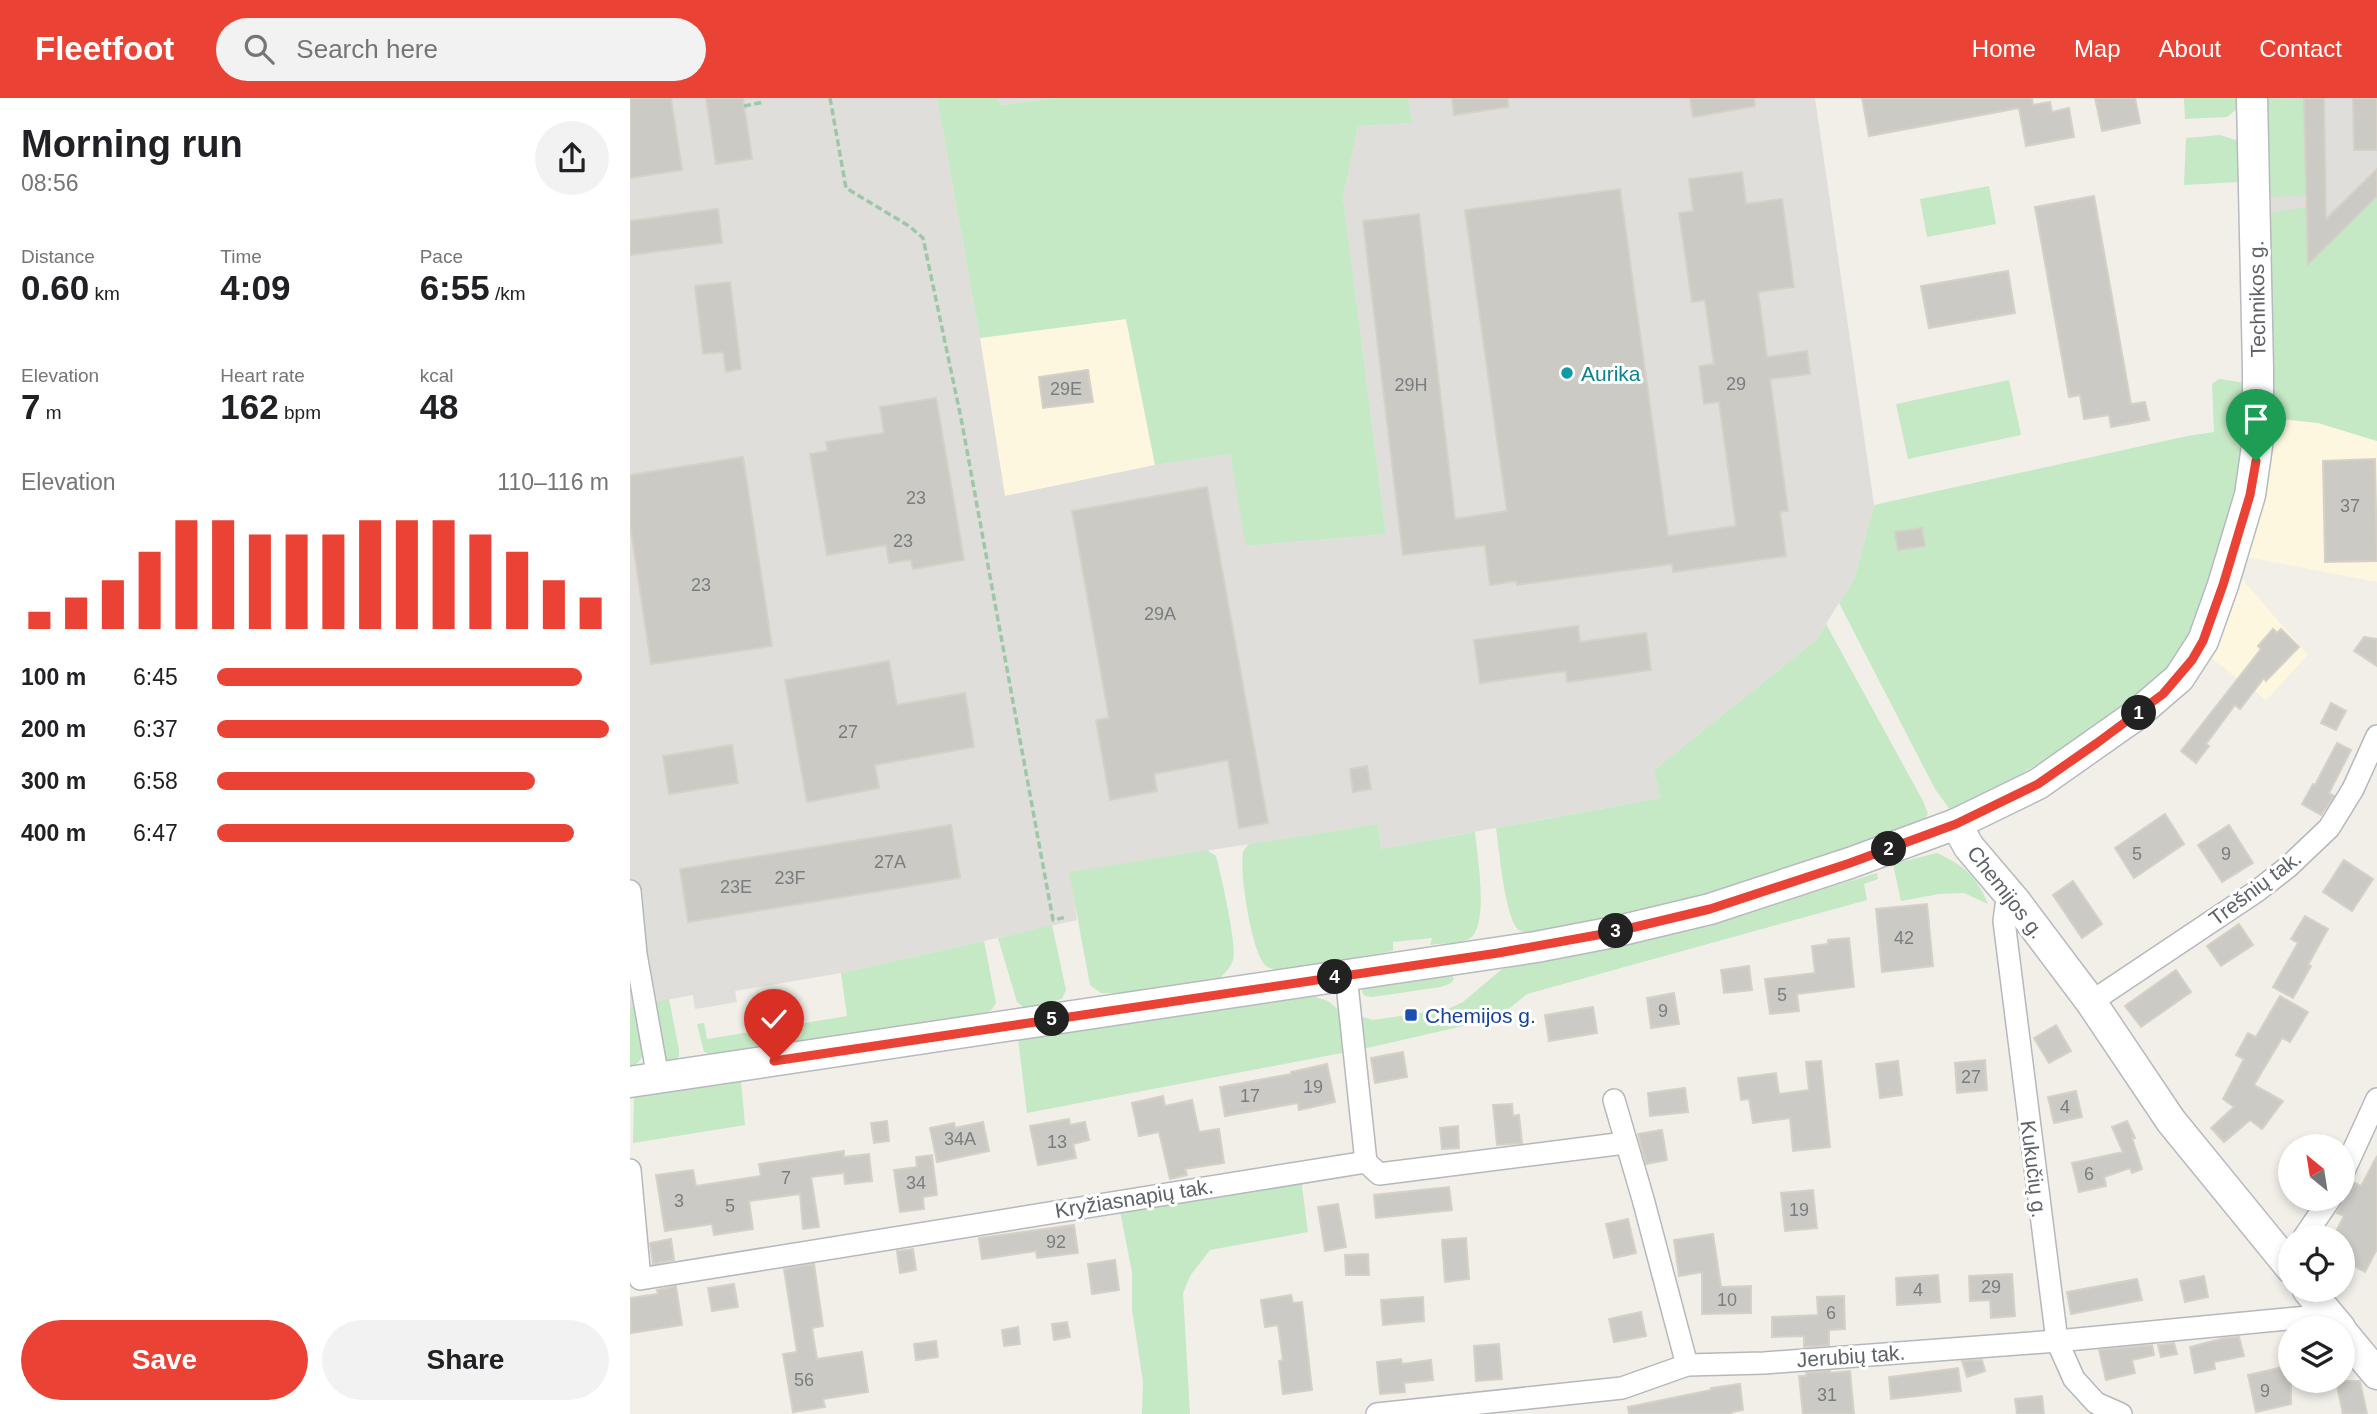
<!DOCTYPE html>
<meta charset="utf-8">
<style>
body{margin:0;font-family:Helvetica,sans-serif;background:#f2f2f2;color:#202124;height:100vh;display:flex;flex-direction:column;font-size:26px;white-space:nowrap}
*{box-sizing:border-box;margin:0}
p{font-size:23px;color:#757577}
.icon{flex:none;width:38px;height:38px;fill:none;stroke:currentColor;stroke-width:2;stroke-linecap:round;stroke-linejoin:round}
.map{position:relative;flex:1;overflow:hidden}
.drawer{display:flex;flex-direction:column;background:#fff;width:630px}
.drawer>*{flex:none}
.needle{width:46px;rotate:330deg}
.fabs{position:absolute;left:1648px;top:1036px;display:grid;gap:14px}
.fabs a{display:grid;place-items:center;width:77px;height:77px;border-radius:50%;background:#fff;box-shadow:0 4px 10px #0003;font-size:35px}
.pin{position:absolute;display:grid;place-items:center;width:60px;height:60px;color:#fff;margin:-72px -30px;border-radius:50% 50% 50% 0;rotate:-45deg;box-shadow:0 0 7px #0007}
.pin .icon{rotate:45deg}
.km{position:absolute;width:35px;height:35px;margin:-18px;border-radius:50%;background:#222;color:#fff;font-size:19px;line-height:35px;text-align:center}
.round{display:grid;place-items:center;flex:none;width:74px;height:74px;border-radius:37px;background:#f2f2f2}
.summary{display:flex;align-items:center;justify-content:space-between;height:119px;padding:0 21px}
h1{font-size:38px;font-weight:700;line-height:52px}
.stats{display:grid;grid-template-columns:repeat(3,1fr);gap:10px;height:119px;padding:7px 21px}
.stats div{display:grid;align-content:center}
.stats b{font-size:35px;font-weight:700}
.stats small{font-size:19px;font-weight:400}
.stats p{font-size:19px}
.chart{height:196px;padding:14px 21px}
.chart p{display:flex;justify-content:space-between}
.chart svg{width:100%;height:126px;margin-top:7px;stroke:#ea4335;stroke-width:6}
.cta{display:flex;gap:14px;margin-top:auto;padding:14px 21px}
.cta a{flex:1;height:80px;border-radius:42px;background:#ea4335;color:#fff;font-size:28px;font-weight:700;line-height:80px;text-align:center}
.cta a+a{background:#f2f2f2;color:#202124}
ul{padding:0 21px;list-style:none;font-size:23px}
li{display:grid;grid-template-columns:112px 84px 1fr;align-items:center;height:52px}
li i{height:18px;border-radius:9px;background:#ea4335}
header{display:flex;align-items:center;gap:42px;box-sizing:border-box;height:98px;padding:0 35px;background:#ea4335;color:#fff}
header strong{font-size:33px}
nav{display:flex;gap:38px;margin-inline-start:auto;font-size:24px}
.search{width:490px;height:63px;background:#f2f2f2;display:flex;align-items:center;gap:18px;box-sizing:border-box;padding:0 24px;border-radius:38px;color:#757577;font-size:26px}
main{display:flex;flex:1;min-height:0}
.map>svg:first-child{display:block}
.commercial{fill:#fef7e0}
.industrial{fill:#e0deda}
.green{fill:#c5e8c5}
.building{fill:#cccac5;stroke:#d6d1c6;stroke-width:2}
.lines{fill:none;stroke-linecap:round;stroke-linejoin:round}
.street-casing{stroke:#b5b8bc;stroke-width:24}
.secondary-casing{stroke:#b6babf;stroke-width:33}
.path{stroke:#9cc7a9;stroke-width:3.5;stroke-dasharray:7 3.5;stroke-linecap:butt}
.street{stroke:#fff;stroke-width:21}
.secondary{stroke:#fff;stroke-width:30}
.route-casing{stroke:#fff;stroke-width:14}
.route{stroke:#ea4335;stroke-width:9}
.culture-dot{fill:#0f9aa8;stroke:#fff;stroke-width:2.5}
.transit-dot{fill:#1a4fb4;stroke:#fff;stroke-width:2.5}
.labels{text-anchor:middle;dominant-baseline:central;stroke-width:6;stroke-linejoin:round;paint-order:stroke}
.number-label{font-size:18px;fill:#7a7d7f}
.street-label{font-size:21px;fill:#5f6368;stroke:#fff}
.culture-label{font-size:21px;fill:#0d838f;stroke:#fff;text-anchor:start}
.transit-label{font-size:21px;fill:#164399;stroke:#fff;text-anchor:start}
</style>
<header>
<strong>Fleetfoot</strong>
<div class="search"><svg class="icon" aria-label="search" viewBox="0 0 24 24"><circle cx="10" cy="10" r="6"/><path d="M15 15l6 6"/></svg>Search here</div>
<nav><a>Home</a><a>Map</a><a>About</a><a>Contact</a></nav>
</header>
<main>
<section class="drawer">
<div class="summary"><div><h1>Morning run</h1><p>08:56</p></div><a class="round"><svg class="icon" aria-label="share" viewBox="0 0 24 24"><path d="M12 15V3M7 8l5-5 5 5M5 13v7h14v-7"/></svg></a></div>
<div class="stats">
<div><p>Distance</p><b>0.60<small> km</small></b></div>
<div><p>Time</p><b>4:09</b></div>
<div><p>Pace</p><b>6:55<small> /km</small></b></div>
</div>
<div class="stats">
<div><p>Elevation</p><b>7<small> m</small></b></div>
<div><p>Heart rate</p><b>162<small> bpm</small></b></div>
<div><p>kcal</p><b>48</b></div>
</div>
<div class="chart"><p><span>Elevation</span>110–116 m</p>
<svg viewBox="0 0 160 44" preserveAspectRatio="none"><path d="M5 44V38M15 44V33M25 44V27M35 44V17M45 44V6M55 44V6M65 44V11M75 44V11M85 44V11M95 44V6M105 44V6M115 44V6M125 44V11M135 44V17M145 44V27M155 44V33"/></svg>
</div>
<ul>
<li><b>100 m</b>6:45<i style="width:93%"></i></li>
<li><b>200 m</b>6:37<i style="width:100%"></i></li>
<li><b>300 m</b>6:58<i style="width:81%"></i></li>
<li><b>400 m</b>6:47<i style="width:91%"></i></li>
</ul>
<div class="cta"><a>Save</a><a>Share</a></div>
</section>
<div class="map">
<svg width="1747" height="1316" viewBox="0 0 1747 1316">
<rect width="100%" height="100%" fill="#f1efe8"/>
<g class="commercial">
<polygon points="496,221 525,367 375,398 350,240"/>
<polygon points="1643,320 1688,325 1747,343 1747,484 1617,459 1637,375"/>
<polygon points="1611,480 1678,557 1636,602 1581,560"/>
</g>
<g class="industrial">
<polygon points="0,0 307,0 350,240 375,398 525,367 600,356 617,448 756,436 713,99 728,28 782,25 778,0 1185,0 1244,407 1225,479 1186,542 1024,672 1030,700 751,751 748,726 440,774 447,822 211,875 105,893 107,904 65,911 63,897 0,909"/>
<polygon points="368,0 422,0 371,7"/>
<polygon points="1633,0 1747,0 1747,98 1640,200"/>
</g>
<g class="green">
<polygon points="307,0 368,0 371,7 422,0 778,0 782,25 728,28 713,99 756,436 616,448 600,356 525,367 496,221 350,240"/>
<polygon points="1554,0 1609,0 1608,10 1597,19 1555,21"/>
<path d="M 1633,0 C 1648,0 1659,2 1674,1 L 1676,97 L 1644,99 L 1636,96 Z"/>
<polygon points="1590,37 1606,42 1610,49 1609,84 1554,87 1556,40"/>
<polygon points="1359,88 1366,126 1297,139 1290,101"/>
<polygon points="1747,98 1747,343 1688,325 1643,320 1637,115 1676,109 1678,165"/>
<polygon points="1589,281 1616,285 1616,348 1610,388 1564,531 1543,564 1493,612 1382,682 1321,713 1305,691 1209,505 1225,479 1244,407 1557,338 1584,334 1582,286"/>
<polygon points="1379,282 1391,337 1278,361 1266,306"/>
<path d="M 1196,526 L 1293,703 L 1298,716 L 1291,726 L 1086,795 L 981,820 L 899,835 C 896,835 892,834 889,832 C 875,822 869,749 866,730 L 1030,700 L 1024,672 L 1186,542 Z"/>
<path d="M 748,726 L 751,751 L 845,734 C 847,756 860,829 839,841 C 829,846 811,845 800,847 L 802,840 L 763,844 L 763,853 L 652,873 C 648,872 640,871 636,868 C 622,857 609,774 613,755 C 614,750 616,750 619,746 Z"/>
<path d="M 577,752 L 586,758 C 591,777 607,847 603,862 C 600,870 596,874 590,880 L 491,895 L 471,895 L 460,887 L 439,774 Z"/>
<path d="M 1307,755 C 1335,768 1346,778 1358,806 L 1334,795 L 1309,796 L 1271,803 L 1263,766 Z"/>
<polygon points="1247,775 1248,781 1234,786 1237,802 897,896 868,920 733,951 729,918 743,922 818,911 833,904 872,871 1047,835"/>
<polygon points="422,827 436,892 432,901 394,910 387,904 368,840"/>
<polygon points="354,843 366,905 362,911 354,917 81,956 74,954 67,926 74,925 77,941 217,918 211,875"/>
<polygon points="822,877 824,881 821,885 811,889 742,899 735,898 732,894 733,890 741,886"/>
<polygon points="680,897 698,903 710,913 717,954 397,1015 388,940"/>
<polygon points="39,901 49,952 49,959 43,964 37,962 33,956 24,904"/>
<polygon points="6,908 13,958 5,968 0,969 0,909"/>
<polygon points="111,982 115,1027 3,1045 4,999"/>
<polygon points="670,1073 678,1134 580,1152 560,1178 553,1195 560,1316 512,1316 513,1284 502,1211 502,1174 488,1103"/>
</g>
<g class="building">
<polygon points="0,0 41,0 52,72 0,80"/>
<polygon points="76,0 113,0 122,61 86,66"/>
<polygon points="822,0 878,0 878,9 824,17"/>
<polygon points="1060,0 1124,0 1125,8 1063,19"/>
<polygon points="1232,0 1402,0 1403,7 1420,4 1422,14 1439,10 1444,39 1396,48 1389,10 1239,38"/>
<polygon points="1465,0 1505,0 1510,25 1472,33"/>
<polygon points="1674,0 1694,0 1696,121 1747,71 1747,98 1678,166"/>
<polygon points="1723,0 1747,0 1747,52 1724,52"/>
<polygon points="1112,74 1116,106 1152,101 1164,189 1128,194 1137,259 1177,253 1180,276 1140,281 1158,413 1150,414 1156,458 1043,474 1042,466 887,487 886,483 860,487 855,447 773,457 733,123 789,116 825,421 877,413 835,112 990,91 1038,438 1106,428 1089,304 1074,306 1069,268 1084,266 1075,202 1062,204 1049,115 1063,113 1059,81"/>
<polygon points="1464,98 1501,306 1515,304 1519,322 1481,329 1479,317 1454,321 1450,297 1439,299 1405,109"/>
<polygon points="88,111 92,145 0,157 0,123"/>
<polygon points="1378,173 1385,215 1299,230 1291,188"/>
<polygon points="100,184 111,271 96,274 93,254 73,256 65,188"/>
<polygon points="458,272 463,304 413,310 409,279"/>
<polygon points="306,300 334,462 283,471 281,462 259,465 256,447 197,457 180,356 198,353 196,344 254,335 250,309"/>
<polygon points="113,359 142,548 21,566 0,426 0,377"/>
<polygon points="1745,361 1747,463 1695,464 1693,363"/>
<polygon points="577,389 638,725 609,730 598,662 524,676 527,693 480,702 466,622 479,620 442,413"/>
<polygon points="1292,430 1295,448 1268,452 1265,434"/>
<polygon points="948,528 950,544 1016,535 1021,572 937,584 936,573 850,585 844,542"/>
<polygon points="1643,531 1647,535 1651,531 1669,549 1636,583 1634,580 1610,611 1605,607 1576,646 1579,648 1566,665 1551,653 1631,551 1628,548"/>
<polygon points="1734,539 1747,541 1747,568 1724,553"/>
<polygon points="259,563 267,607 335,595 344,649 245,667 249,690 177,704 155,582"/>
<polygon points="1701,605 1716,613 1706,632 1691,625"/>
<polygon points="1707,645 1721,652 1699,695 1704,698 1691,717 1672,706 1683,686 1685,687"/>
<polygon points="102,647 108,685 39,696 33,658"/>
<polygon points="737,668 741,691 723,694 720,671"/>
<polygon points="1535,716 1554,746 1504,780 1485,750"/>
<polygon points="321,727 330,780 58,824 50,771"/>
<polygon points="1599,727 1623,765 1592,784 1568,747"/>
<polygon points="1714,762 1743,781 1722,813 1693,794"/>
<polygon points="1443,783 1472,826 1452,840 1423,797"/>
<polygon points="1297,806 1303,868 1252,874 1246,811"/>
<polygon points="1675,818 1698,831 1678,867 1681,868 1663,900 1643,889 1668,845 1661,841"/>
<polygon points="1609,826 1623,847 1591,868 1577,848"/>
<polygon points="1219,840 1224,889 1167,896 1169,913 1140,916 1135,881 1185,875 1182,848 1198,846 1198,842"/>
<polygon points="1119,868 1122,892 1094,895 1091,872"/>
<polygon points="1546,872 1561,894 1511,929 1495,908"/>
<polygon points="1044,895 1049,926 1021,930 1017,900"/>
<polygon points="1650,898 1678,914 1660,944 1652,940 1624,987 1653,1003 1632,1031 1620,1022 1594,1044 1581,1030 1604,1009 1593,1001 1614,961 1606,957 1618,935 1626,939"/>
<polygon points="963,909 967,935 919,943 915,917"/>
<polygon points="1426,927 1441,953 1419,965 1404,940"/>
<polygon points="773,954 777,979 745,985 741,960"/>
<polygon points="1355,962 1357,992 1327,995 1325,965"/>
<polygon points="1191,963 1200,1049 1163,1053 1160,1020 1123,1025 1119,1001 1111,1002 1108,980 1146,975 1149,996 1179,992 1176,964"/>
<polygon points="1268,963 1272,997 1250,1000 1246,966"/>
<polygon points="697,966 705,1004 669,1012 668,1005 595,1018 590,989 661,976 661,974"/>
<polygon points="1055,990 1058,1014 1020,1018 1018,995"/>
<polygon points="1446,993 1452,1019 1424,1025 1418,999"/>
<polygon points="533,998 535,1008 562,1002 569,1034 589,1031 594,1065 555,1071 557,1077 540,1081 529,1034 509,1038 502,1005"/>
<polygon points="882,1006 883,1018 889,1017 892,1045 867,1047 863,1007"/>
<polygon points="439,1021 440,1027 455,1024 459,1042 443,1046 446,1060 408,1067 400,1028"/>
<polygon points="257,1023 259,1043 244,1045 241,1025"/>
<polygon points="1497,1023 1505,1040 1502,1040 1512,1071 1502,1075 1500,1070 1474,1079 1476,1088 1449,1094 1442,1065 1493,1054 1482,1029"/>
<polygon points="353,1024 359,1053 307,1064 300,1030 324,1025 325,1030"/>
<polygon points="828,1028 829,1050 812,1051 810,1030"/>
<polygon points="1032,1032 1037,1062 1016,1066 1008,1036"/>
<polygon points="214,1053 214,1059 239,1056 242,1083 215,1086 214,1075 181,1079 189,1129 173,1131 170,1096 119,1103 123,1131 84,1137 82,1126 35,1133 26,1077 63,1072 66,1088 131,1078 129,1066"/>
<polygon points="302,1057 307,1097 293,1099 294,1111 270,1114 264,1072 287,1069 286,1059"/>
<polygon points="1747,1058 1747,1151 1735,1174 1713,1162 1713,1139 1703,1139 1714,1118 1707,1115 1723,1084 1731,1088"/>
<polygon points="819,1089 822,1112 746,1120 744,1097"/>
<polygon points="1183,1092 1187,1130 1155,1133 1151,1095"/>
<polygon points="708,1106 716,1149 695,1153 688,1109"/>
<polygon points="998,1121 1006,1155 984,1160 976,1126"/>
<polygon points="444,1127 448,1155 407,1160 406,1153 352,1161 349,1140"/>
<polygon points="1083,1136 1091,1189 1121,1188 1121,1215 1072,1216 1072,1174 1049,1178 1044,1142"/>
<polygon points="836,1140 839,1181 815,1184 812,1142"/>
<polygon points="41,1141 44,1162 23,1166 20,1145"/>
<polygon points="283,1151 286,1172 270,1175 267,1153"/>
<polygon points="738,1156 739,1177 716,1177 715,1157"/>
<polygon points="485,1162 489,1192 462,1196 458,1166"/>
<polygon points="184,1166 193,1228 182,1230 187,1261 232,1254 238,1294 193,1301 195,1309 163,1314 153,1256 167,1254 154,1171"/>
<polygon points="1382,1176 1385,1218 1361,1220 1360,1202 1340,1203 1339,1178"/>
<polygon points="1308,1177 1310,1204 1267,1207 1266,1180"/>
<polygon points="1574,1178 1578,1199 1555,1204 1550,1183"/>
<polygon points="1507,1181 1512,1202 1441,1216 1437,1194"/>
<polygon points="104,1186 108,1209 82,1213 78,1190"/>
<polygon points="46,1188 52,1227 1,1235 0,1200 28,1196 27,1192"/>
<polygon points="661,1197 663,1205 672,1204 682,1292 653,1296 649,1263 653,1262 648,1227 635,1229 631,1202"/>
<polygon points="1214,1198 1215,1231 1199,1232 1199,1247 1174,1249 1174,1238 1142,1239 1142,1219 1188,1217 1187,1199"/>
<polygon points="793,1199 794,1223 753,1227 751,1202"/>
<polygon points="1011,1214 1016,1238 984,1244 979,1221"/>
<polygon points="437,1224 440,1239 424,1242 422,1226"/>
<polygon points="388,1229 390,1246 374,1248 372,1232"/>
<polygon points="1609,1239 1614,1258 1584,1264 1585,1271 1565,1275 1560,1249 1594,1240"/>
<polygon points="306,1243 308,1259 286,1262 284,1246"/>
<polygon points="1544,1245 1547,1256 1531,1259 1528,1247"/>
<polygon points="869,1246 872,1281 846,1283 844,1248"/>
<polygon points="1522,1247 1524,1257 1502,1262 1505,1275 1476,1282 1469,1252"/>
<polygon points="771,1261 772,1266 801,1262 803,1282 774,1285 775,1294 750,1296 747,1264"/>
<polygon points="1352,1262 1355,1273 1337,1279 1332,1263"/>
<polygon points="1661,1267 1661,1306 1626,1314 1618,1277"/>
<polygon points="1328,1270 1331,1293 1261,1301 1259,1279"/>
<polygon points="1200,1273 1200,1275 1220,1273 1224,1316 1173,1316 1169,1278 1176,1278 1176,1275"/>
<polygon points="1706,1283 1730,1283 1737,1316 1713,1316"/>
<polygon points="1110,1286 1113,1312 1102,1314 1102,1316 999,1316 998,1309 1081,1292 1081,1290"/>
<polygon points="1412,1298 1414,1316 1387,1316 1385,1301"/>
</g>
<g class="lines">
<g class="street-casing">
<g id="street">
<polyline points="0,793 6,856 28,980"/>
<polyline points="1385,803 1376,808 1374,823 1427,1243 1444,1281 1466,1305 1491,1316"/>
<polyline points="716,877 736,1064"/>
<polyline points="1461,904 1627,793 1658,769 1699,730 1723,691 1747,638"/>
<polyline points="984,1002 1013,1101 1057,1267"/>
<polyline points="0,1072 10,1181 736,1064 749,1076 995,1045"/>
<polyline points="1713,1075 1747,1001"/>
<polyline points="1674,1139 1700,1101"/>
<polyline points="747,1316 992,1290 1057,1267 1134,1265 1427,1243 1699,1217"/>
</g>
</g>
<g class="secondary-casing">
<g id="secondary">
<polyline points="1326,726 1408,686 1506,617 1549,580 1573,543 1593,487 1620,397 1628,341 1628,271 1622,0"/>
<polyline points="0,984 906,849 984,834 1080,811 1220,765 1326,726 1339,749 1385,803 1461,904 1541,1023 1661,1170"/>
<polyline points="1678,1192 1710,1230"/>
<polyline points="1713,1235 1747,1276"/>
</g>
</g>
<g class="path">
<polyline points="200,0 216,90 279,128 293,140 331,320 423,822 437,819"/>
<polyline points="114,8 134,4"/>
</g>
<use href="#street" class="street"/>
<use href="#secondary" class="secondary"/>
</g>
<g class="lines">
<g class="route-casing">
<polyline id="route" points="144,963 868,855 984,834 1080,811 1220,765 1326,726 1408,686 1467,645 1533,596 1562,562 1573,543 1593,487 1620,397 1626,363"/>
</g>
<use href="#route" class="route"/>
</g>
<circle class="culture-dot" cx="937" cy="275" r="7"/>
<rect class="transit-dot" x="774" y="910" width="14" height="14" rx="3.5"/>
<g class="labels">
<g class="number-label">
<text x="1106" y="286">29</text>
<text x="781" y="287">29H</text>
<text x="436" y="291">29E</text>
<text x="286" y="400">23</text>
<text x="1720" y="408">37</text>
<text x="273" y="443">23</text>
<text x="71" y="487">23</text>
<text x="530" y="516">29A</text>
<text x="218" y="634">27</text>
<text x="1507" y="756">5</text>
<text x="1596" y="756">9</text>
<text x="260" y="764">27A</text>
<text x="160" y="780">23F</text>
<text x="106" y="789">23E</text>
<text x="1274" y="840">42</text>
<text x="1152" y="897">5</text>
<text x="1033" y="913">9</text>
<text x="1341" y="979">27</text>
<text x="683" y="989">19</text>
<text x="620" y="998">17</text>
<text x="1435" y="1009">4</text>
<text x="330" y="1041">34A</text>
<text x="427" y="1044">13</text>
<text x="1459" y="1076">6</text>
<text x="156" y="1080">7</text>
<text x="286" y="1085">34</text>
<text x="49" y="1103">3</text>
<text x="100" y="1108">5</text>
<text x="1169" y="1112">19</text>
<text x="426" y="1144">92</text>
<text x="1361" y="1189">29</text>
<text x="1288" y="1192">4</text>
<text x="1097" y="1202">10</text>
<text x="1201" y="1215">6</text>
<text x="174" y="1282">56</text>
<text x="1635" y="1293">9</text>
<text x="1197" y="1297">31</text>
</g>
<g class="street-label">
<text transform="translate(1627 201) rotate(-91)">Technikos g.</text>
<text transform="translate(1625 790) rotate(-37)">Trešnių tak.</text>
<text transform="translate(1376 794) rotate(52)">Chemijos g.</text>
<text transform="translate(1404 1071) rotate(83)">Kukučių g.</text>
<text transform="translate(504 1100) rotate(-9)">Kryžiasnapių tak.</text>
<text transform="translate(1221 1258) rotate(-4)">Jerubių tak.</text>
</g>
<g class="culture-label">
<text x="951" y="275">Aurika</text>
</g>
<g class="transit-label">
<text x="795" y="917">Chemijos g.</text>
</g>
</g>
</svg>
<div class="fabs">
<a><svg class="needle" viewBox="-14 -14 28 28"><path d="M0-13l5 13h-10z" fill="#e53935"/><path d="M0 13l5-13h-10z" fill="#757577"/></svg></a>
<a><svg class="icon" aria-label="locate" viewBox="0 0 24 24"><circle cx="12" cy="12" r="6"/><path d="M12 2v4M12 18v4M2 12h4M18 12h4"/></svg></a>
<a><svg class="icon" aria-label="layers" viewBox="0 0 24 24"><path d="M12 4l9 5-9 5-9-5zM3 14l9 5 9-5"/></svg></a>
</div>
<div class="pin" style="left:1626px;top:363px;background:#1e9e55"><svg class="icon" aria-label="arrive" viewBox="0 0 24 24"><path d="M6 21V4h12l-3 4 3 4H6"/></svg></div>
<div class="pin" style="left:144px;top:963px;background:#d93025"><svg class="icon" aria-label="check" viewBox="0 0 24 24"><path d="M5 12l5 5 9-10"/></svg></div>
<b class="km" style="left:1509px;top:615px">1</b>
<b class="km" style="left:1259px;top:751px">2</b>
<b class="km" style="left:986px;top:833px">3</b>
<b class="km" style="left:705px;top:879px">4</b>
<b class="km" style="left:422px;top:921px">5</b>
</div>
</main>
